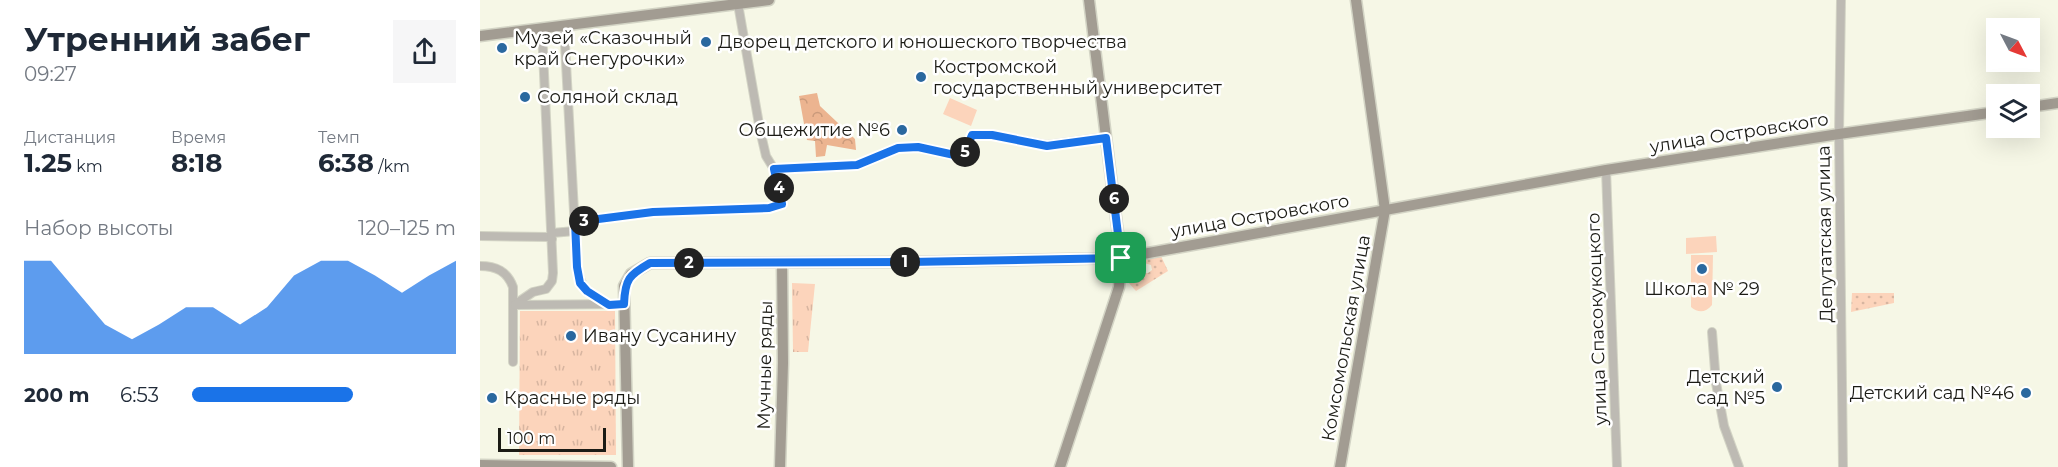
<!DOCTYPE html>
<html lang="ru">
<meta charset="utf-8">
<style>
body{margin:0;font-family:Montserrat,sans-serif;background:#f6f6f7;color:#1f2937;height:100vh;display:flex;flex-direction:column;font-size:22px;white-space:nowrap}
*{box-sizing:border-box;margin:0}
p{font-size:20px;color:#747a83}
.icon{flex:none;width:33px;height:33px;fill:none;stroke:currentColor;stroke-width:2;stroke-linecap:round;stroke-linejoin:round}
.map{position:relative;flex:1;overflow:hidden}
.drawer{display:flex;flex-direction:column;background:#fff;width:480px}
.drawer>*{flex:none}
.needle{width:39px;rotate:131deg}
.buttons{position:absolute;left:1506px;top:18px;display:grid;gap:12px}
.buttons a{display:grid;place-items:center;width:54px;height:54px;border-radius:0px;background:#fff;box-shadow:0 6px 24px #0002;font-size:30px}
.scale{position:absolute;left:18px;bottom:15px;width:108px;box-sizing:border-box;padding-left:6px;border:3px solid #1b1b15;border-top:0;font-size:16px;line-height:21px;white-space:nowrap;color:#1b1b15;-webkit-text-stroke:4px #fff;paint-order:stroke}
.pin{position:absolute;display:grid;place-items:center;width:51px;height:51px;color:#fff;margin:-26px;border-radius:12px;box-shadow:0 3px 9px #0006}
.km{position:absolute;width:30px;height:30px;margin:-15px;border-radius:50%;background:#222;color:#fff;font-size:16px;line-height:30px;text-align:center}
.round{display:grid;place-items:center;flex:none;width:63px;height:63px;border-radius:0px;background:#f6f6f7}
.head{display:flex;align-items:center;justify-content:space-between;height:102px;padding:0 24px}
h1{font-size:33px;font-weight:700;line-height:45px}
.stats{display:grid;grid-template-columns:repeat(3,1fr);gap:9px;height:102px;padding:6px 24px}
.stats div{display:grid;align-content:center}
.stats b{font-size:26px;font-weight:700}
.stats small{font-size:16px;font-weight:400}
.stats p{font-size:16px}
.chart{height:168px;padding:12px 24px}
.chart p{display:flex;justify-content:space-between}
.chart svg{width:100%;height:108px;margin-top:6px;fill:#1a73e8;opacity:.7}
ul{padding:0 24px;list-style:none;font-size:20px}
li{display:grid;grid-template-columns:96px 72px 1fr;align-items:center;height:45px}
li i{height:15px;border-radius:8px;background:#1a73e8}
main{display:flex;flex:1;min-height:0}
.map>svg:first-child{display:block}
.grass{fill:url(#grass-dots)}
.forest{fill:url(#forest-crowns)}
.park{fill:url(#park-tufts)}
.garden{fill:#fcd4bb}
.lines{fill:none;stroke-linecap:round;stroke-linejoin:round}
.street-casing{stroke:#d3d4c5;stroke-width:10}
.secondary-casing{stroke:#d3d4c5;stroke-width:13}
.street{stroke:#bdbab3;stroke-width:8}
.secondary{stroke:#a29c92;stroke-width:10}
.route-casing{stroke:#fff;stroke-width:12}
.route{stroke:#1a73e8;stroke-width:8}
.poi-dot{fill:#2a689f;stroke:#fff;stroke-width:2}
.labels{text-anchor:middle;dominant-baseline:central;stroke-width:5;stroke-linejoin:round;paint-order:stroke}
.poi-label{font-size:18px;fill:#1b1b15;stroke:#fff;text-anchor:start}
.street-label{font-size:18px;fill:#1b1b15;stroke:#fff}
</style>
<main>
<section class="drawer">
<div class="head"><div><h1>Утренний забег</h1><p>09:27</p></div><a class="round"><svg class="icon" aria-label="share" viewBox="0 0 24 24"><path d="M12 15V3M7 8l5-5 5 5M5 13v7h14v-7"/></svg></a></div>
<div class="stats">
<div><p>Дистанция</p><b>1.25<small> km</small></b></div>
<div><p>Время</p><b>8:18</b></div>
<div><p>Темп</p><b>6:38<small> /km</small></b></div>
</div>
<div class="chart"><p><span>Набор высоты</span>120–125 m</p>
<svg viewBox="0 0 160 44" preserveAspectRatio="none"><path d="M0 44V6L10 6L20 19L30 32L40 38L50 32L60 25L70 25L80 32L90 25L100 12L110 6L120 6L130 12L140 19L150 12L160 6V44z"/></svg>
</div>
<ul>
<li><b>200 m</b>6:53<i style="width:61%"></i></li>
</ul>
</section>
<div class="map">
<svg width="1578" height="467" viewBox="0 0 1578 467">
<defs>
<pattern id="grass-dots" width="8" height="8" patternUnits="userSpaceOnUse" patternTransform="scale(1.5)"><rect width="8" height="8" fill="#fcd4bb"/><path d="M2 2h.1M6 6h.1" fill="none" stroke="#d7b5a0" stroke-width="1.8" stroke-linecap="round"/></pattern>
<pattern id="forest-crowns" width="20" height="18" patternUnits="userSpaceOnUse" patternTransform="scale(1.5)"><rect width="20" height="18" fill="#ecb490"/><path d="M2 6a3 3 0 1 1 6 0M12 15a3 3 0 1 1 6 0" fill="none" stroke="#ca9a7b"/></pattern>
<pattern id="park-tufts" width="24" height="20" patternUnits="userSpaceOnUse" patternTransform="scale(1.5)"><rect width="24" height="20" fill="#fcd4bb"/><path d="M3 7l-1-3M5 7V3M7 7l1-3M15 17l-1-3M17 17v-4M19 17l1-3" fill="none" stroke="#d7b5a0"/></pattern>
</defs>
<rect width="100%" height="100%" fill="#f6f7e6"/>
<g class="grass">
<polygon points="681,256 688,271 656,291 648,282 654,263 661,267 663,273 668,273 672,270 671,265 664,263 662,259"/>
<polygon points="1372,293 1414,293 1414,303 1371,312"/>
</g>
<polygon class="forest" points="337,93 340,106 375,139 376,150 347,145 345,156 336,157 335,141 327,140 326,135 319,96"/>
<g class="park">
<polygon points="312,283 335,284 328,352 313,352"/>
<polygon points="40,311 135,311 136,455 39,455"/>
</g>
<g class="garden">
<polygon points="470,98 497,110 491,126 463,114"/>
<polygon points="1236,236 1237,252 1206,254 1206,238"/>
<path d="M 1211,255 L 1233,255 L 1232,305 C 1226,312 1219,314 1211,307 Z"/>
</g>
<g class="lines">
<g class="street-casing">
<g id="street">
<polyline points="1361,0 1359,134 1363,467"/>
<path d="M 84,26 L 97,267 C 102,292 108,292 129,305"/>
<polyline points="294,169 377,165 418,148 438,147 479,156 485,152 492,135 512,135 567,145 626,137"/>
<polyline points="1126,170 1137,467"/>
<polyline points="95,221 173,212 289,208 302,204 294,169 286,156 280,130 258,4"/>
<polyline points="72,233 95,231"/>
<polyline points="0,236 69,237 72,239"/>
<path d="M 0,266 C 16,266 27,271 33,287 L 33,362"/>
<polyline points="34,305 53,292 66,289 72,281 73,273 62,29"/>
<polyline points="35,305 144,304"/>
<polyline points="1232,332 1236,383 1244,426 1259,467"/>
</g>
</g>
<g class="secondary-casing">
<g id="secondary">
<polyline points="0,36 289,0"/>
<polyline points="1550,107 1578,103"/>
<polyline points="0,465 131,467"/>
<polyline points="148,467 144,286 151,274 170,263 430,262 641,258 1126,170 1359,134 1516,112"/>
<polyline points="300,467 303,363 302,263"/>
<polyline points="580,467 639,287 641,258 609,0"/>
<polyline points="860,467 905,210 876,0"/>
</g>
</g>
<use href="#street" class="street"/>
<use href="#secondary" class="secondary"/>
</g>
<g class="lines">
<g class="route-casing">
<path id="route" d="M 492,135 L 512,135 L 567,146 L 626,138 L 641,258 L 430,262 L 170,263 C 149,275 145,279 144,304 L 129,305 L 107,291 L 100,283 L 97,267 L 95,222 L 173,212 L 289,208 L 302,204 L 294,169 L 377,165 L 418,148 L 438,147 L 479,156 L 485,152 Z"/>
</g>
<use href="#route" class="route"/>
</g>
<g class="poi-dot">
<circle cx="226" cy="42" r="6"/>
<circle cx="22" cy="48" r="6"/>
<circle cx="441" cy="77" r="6"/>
<circle cx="45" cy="97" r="6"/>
<circle cx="422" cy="130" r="6"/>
<circle cx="1222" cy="269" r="6"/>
<circle cx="91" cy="336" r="6"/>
<circle cx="1297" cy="387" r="6"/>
<circle cx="1546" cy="393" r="6"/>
<circle cx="12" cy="398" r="6"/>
</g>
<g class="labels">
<g class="poi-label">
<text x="34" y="38">Музей «Сказочный<tspan x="34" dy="21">край Снегурочки»</tspan></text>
<text x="238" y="42">Дворец детского и юношеского творчества</text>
<text x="453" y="67">Костромской<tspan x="453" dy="21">государственный университет</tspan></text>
<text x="57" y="97">Соляной склад</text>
<text x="410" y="130" text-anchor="end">Общежитие №6</text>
<text x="1222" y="289" text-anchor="middle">Школа № 29</text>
<text x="103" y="336">Ивану Сусанину</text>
<text x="1285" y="377" text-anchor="end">Детский<tspan x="1285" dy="21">сад №5</tspan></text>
<text x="1534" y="393" text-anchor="end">Детский сад №46</text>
<text x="24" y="398">Красные ряды</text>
</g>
<g class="street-label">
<text transform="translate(1259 133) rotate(-9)">улица Островского</text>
<text transform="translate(780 216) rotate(-10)">улица Островского</text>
<text transform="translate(1345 234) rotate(-91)">Депутатская улица</text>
<text transform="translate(1117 319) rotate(-92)">улица Спасокукоцкого</text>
<text transform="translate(866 338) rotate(-80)">Комсомольская улица</text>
<text transform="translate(285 365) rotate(-89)">Мучные ряды</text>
</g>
</g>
</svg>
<div class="buttons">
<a><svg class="needle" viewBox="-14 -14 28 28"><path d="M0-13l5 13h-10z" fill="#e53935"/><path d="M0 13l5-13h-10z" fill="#747a83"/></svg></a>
<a><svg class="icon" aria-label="layers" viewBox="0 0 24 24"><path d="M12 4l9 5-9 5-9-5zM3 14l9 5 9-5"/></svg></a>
</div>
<div class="scale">100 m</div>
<div class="pin" style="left:641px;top:258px;background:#1e9e55"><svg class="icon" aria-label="arrive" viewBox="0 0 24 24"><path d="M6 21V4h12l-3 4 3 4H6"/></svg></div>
<b class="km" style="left:425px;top:262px">1</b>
<b class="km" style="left:209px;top:263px">2</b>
<b class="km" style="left:104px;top:221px">3</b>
<b class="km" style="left:299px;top:188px">4</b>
<b class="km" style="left:485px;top:152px">5</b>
<b class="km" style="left:634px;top:199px">6</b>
</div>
</main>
